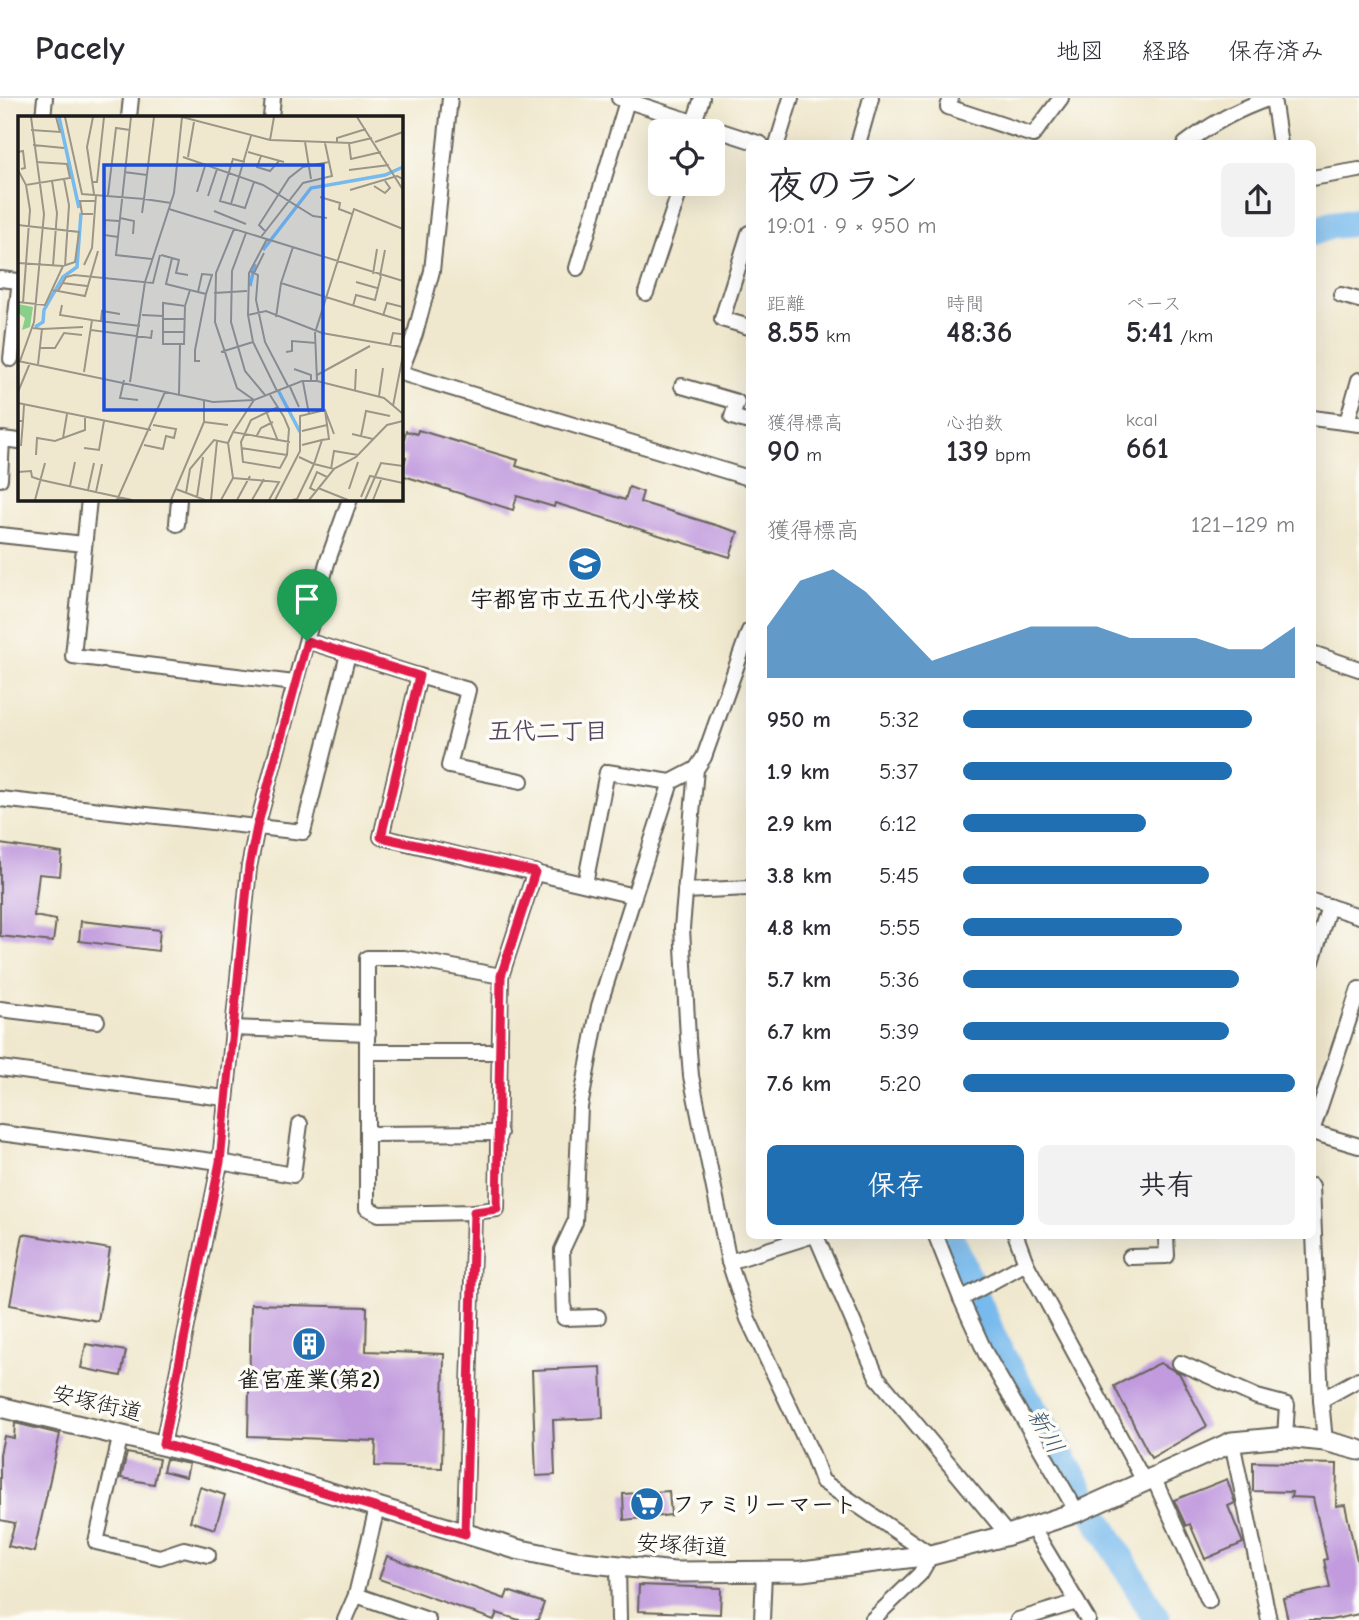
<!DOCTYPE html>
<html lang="ja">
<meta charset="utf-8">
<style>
body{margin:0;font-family:"Comic Neue","Klee One",sans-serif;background:#f2f2f3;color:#2b2b33;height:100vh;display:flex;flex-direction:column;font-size:26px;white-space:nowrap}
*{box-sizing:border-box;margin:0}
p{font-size:23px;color:#7c7c81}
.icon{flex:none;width:38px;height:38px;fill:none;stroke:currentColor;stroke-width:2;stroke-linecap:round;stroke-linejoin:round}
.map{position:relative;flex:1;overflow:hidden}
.sheet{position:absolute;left:746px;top:42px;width:570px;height:1099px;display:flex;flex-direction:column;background:#fff;border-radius:10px;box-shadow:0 7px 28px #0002}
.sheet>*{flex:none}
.controls{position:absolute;left:648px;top:21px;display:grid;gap:14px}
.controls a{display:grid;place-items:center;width:77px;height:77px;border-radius:10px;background:#fff;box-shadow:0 7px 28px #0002;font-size:35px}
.pin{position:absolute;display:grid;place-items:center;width:60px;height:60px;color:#fff;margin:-72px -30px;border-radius:50% 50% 50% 0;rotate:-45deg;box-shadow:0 0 7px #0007}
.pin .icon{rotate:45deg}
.round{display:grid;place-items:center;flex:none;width:74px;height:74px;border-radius:10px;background:#f2f2f3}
.headline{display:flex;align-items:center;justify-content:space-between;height:119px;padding:0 21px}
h1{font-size:38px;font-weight:600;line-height:52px}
.metrics{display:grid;grid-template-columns:repeat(3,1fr);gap:10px;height:119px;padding:7px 21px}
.metrics div{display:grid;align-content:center}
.metrics b{font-size:30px;font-weight:600}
.metrics small{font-size:19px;font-weight:400}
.metrics p{font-size:19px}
.chart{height:196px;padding:14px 21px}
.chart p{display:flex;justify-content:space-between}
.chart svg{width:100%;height:126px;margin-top:7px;fill:#1f6fb2;opacity:.7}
.primary-button{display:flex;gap:14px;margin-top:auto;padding:14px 21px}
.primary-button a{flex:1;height:80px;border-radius:10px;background:#1f6fb2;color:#fff;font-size:28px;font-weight:600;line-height:80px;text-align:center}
.primary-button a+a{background:#f2f2f3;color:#2b2b33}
ul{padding:0 21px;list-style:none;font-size:23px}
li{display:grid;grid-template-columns:112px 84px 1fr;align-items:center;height:52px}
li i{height:18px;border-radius:9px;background:#1f6fb2}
header{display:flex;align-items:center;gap:42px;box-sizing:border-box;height:98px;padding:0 35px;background:#fff;border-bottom:2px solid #e1e1e2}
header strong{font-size:33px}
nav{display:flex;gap:38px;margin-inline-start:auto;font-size:24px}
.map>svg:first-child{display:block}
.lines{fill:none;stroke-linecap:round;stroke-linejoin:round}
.river{stroke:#77baed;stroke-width:28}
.building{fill:#c19bde}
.minor-casing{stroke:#66635a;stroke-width:18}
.secondary-casing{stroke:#66635a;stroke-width:23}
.minor{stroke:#fff;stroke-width:14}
.secondary{stroke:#fff;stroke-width:19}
.route-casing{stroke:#fff;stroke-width:14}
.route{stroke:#e11d48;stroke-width:9}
.labels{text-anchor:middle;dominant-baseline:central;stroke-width:7;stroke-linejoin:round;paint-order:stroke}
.poi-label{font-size:23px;font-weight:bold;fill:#1c1c1c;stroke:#fdfcf7}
.street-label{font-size:23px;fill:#1c1c1c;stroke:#fdfcf7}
.neighbourhood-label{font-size:24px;font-weight:bold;fill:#564860;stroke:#fdfcf7}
.water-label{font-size:24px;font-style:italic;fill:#405b70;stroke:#fdfcf7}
.inset-river{fill:none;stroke:#77baed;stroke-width:3.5}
.inset-road{fill:none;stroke:#9b9687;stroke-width:2}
.view{fill:#1d4ed8;fill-opacity:0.15;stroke:#1d4ed8;stroke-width:3.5}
.inset-edge{fill:none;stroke:#1c1c1c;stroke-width:3.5}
</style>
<header>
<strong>Pacely</strong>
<nav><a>地図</a><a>経路</a><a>保存済み</a></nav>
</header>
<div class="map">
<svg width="1359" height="1522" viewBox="0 0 1359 1522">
<rect width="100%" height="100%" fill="#fdfcf7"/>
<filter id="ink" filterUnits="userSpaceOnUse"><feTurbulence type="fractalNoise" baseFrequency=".0143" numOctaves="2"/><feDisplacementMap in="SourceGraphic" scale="14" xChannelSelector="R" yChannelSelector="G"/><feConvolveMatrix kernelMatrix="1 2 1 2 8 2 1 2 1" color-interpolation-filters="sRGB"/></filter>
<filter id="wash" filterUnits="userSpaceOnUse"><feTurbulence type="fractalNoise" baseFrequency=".00686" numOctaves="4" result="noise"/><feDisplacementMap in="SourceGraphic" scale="28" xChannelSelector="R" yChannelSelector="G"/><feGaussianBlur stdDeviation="1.57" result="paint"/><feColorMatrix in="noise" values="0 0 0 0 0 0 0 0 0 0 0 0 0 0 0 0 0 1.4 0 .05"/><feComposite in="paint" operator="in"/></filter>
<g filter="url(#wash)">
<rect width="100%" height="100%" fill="#f0e8ce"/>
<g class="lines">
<g class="river">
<polyline points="1312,134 1331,127 1359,124"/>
<polyline points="950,1138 998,1251 1157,1522"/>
</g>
</g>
<g id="blocks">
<g class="building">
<polygon points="418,332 518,362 516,368 625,402 629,389 643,394 640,404 738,434 730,459 555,405 554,409 517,398 513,412 401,377 406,359 401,358 401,351 406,333 417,336"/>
<polygon points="0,746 62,755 60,778 39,776 34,818 56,822 53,844 0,838"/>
<polygon points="81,823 160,832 158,853 79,843"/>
<polygon points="23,1136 110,1151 98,1223 10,1207"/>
<polygon points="251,1206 367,1209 366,1253 444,1256 442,1370 375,1368 376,1343 248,1338"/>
<polygon points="86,1246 126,1253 121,1278 81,1270"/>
<polygon points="1160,1265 1179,1275 1207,1328 1151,1360 1114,1288"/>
<polygon points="601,1269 603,1320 553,1322 555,1377 536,1378 532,1272"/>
<polygon points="15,1325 60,1336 34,1454 8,1448 15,1425 0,1422 0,1356 4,1338 14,1340"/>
<polygon points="127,1355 159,1361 154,1386 121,1380"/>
<polygon points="166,1361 189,1366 186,1379 163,1373"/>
<polygon points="1253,1364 1337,1366 1336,1408 1345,1407 1359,1471 1359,1516 1330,1522 1288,1522 1283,1500 1330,1490 1324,1462 1327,1461 1313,1400 1291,1399 1292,1394 1253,1393"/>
<polygon points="1227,1381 1235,1405 1228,1408 1243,1445 1205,1461 1190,1426 1186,1428 1174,1402"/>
<polygon points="200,1389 225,1397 215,1431 190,1423"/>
<polygon points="669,1393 671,1417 624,1422 623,1396"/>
<polygon points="387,1458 505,1501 508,1493 544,1505 538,1522 519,1522 497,1515 494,1522 379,1481"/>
<polygon points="639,1487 721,1490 720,1516 638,1513"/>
</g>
</g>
</g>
<g filter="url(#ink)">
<use href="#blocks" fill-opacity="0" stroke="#66635a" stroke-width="2"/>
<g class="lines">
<g class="minor-casing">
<g id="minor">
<polyline points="619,0 761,46"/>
<polyline points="951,0 948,9 1033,37 1061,0"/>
<polyline points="1273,0 1280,46"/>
<polyline points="43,19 45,0"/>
<polyline points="129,19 131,0"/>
<polyline points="271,19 273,0"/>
<polyline points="694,24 702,0"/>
<polyline points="777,46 791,0"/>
<polyline points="858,46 871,0"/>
<path d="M 1185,46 C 1214,24 1237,12 1270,0"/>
<polyline points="1312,80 1359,72"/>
<polyline points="749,135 722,221 749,229"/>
<polyline points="577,170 627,3"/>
<polyline points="0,181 19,183"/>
<polyline points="646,195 682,86"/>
<polyline points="1341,197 1359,202"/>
<polyline points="11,261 19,190"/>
<polyline points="401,272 415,236 432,173 450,0"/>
<polyline points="401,275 749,380"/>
<polyline points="682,288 737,304 732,319 749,324"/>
<polyline points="1312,320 1359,326"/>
<polyline points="1347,324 1359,282"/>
<polyline points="0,381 2,341 19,343"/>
<polyline points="89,401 73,558 294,585"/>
<polyline points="177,426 179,401"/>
<polyline points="0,437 84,446"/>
<polyline points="749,533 704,659 696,671 682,830 688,940 691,978 729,1164 748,1221 812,1356 822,1383 931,1457 920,1476 872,1522"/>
<polyline points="307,543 419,578 381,739 634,798 671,684"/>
<polyline points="1312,555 1359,571"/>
<polyline points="419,578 468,592 449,668 521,683"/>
<polyline points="0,701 303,734 348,556"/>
<polyline points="585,786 607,674 671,684 696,671"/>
<polyline points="685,793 749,790"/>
<polyline points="1312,803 1359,818"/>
<polyline points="1312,864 1329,808"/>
<polyline points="501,878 497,1111 474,1114 379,1116 367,1110 367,860 404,860 501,878 535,774"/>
<polyline points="0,911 97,923"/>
<polyline points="232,930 368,935"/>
<polyline points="368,954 500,954"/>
<polyline points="0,970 224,1000"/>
<polyline points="1312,1033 1359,891"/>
<polyline points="1312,1034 1359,1048"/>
<polyline points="0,1035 220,1064 293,1077 300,1026"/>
<polyline points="368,1036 500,1035"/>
<polyline points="1312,1088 1321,1302 1325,1343"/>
<polyline points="816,1138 877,1279 1008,1437"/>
<polyline points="936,1138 961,1201 986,1256 1077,1414"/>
<polyline points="1016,1138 1026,1165 1145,1385"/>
<polyline points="1130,1159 1167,1158 1166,1138"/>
<polyline points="729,1164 811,1138"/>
<polyline points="961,1201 1026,1165"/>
<polyline points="598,1219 564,1220 562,1152 575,1124 580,1009 599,908 634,798"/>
<polyline points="1180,1265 1257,1299 1287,1307 1285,1339"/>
<polyline points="1321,1302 1359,1281"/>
<polyline points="121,1336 96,1444 160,1459 184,1451 208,1457"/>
<polyline points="1232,1344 1269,1522"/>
<polyline points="163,1346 220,1064 249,769 257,729 327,465 350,401"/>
<polyline points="1154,1381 1209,1503"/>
<polyline points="1032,1429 1088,1522"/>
<polyline points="465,1435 474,1114"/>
<polyline points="618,1468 619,1522"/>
<polyline points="356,1497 428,1522"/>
<polyline points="345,1522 356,1497 377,1410"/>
<polyline points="762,1522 764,1474"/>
<polyline points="1018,1522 1077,1504"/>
</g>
</g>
<g class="secondary-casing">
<polyline id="secondary" points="0,1309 212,1359 516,1451 575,1463 674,1474 802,1473 931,1457 1008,1437 1077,1414 1232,1344 1285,1339 1325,1343 1359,1352"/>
</g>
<use href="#minor" class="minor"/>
<use href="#secondary" class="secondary"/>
</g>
</g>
<g class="lines" filter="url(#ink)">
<g class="route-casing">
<polygon id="route" points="307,543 419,578 381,739 535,774 501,878 497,1111 474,1114 465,1436 163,1346 220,1064 249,769 257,729"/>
</g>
<use href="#route" class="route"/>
</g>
<defs>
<g id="school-disc" transform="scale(1.75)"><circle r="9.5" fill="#1f6fb2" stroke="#fdfcf7"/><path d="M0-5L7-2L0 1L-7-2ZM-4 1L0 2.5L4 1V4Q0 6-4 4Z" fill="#fff"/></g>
<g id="building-disc" transform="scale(1.75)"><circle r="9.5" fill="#1f6fb2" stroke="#fdfcf7"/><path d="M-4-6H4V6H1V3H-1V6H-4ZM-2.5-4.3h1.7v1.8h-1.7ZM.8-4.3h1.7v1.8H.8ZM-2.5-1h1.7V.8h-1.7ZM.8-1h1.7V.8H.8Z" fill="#fff"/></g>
<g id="supermarket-disc" transform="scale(1.75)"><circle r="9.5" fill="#1f6fb2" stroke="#fdfcf7"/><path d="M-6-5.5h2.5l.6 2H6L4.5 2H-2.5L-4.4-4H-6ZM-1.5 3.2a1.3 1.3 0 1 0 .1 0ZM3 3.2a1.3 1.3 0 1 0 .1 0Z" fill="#fff"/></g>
</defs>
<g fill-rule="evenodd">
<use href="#school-disc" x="585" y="466"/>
<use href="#building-disc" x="309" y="1246"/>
<use href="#supermarket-disc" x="647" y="1406"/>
</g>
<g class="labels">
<g class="poi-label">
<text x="585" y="501">宇都宮市立五代小学校</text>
<text x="309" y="1281">雀宮産業(第2)</text>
<text x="672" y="1406" text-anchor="start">ファミリーマート</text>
</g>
<g class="street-label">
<text transform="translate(97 1305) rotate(13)">安塚街道</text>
<text transform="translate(682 1447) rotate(3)">安塚街道</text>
</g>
<g class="neighbourhood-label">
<text x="548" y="633">五代二丁目</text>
</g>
<g class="water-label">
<text transform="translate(1046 1333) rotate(60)">新川</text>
</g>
</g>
<g transform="translate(18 18)">
<rect width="385" height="385" fill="#f0e8ce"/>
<path d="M 0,188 L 15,191 L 12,211 L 4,214 L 7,202 L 0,197 Z" fill="#88cf8a"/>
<path class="inset-river" d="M 41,1 L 61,92M 245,134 L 293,72 L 367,59 L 385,51M 232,170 L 237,148M 17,211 L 25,206 L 26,194 L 45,161 L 59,151 L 63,97M 260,274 L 282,316"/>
<path class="inset-road" d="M 47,1 L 64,78 L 126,83 L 136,1M 75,1 L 69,31 L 76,78M 113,1 L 98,139 L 134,143M 164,1 L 252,24 L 333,27 L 354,22M 339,1 L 385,74M 13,14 L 42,16 L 38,1M 252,24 L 256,1M 287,26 L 293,63M 357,26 L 385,16M 319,27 L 319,22 L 348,13M 331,27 L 333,43 L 363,36M 15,29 L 46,32M 0,36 L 5,35 L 7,52 L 3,53M 230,36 L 266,46M 243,40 L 239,51 L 252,55 L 261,45M 165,41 L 245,69 L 295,100 L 309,102M 170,41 L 176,6M 227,46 L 215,43 L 202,85 L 227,92 L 236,66M 0,54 L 8,69 L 52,62 L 49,48 L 18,46M 331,54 L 371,49M 106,56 L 129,59M 46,63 L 51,89 L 47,150M 34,65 L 39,97 L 35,150M 75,66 L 79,66 L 86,1M 356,70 L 367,77 L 372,72 L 367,65M 332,74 L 379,60 L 385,63M 179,76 L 187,50M 90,79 L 98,12 L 112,14M 190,80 L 199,53M 302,81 L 322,87 L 321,93 L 334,98M 213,88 L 233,20M 151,93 L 385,165M 196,95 L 228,108M 124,97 L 126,83 L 153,87M 75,98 L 64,98 L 62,85 L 77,85M 102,102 L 116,105 L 115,118M 0,109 L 61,116 L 57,146 L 45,150 L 0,147M 248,116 L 241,109 L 271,62 L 285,51 L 311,46M 228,117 L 214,155 L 213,206 L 227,255 L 247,279M 100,121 L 86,119 L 87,104 L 101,105M 243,121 L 285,67 L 314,60 L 307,27M 249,123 L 231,157 L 230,199 L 235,226 L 259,275M 143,139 L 154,142 L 148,168 L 188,178 L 194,159M 154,142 L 161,144 L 158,157 L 170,159M 66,149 L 74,132 L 78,79M 232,155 L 240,159 L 238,184 L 247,226 L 270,270M 236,157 L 246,137M 355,158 L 359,133M 362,160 L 367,134M 338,166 L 359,172M 44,167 L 69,170M 263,167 L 275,131M 33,174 L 40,175 L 48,161 L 56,159 L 135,167 L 142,139M 40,175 L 67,180 L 80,135M 180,176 L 184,158 L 195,159M 196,177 L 229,175M 0,186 L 27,189 L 45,150M 5,187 L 12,94 L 8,69M 44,189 L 42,199 L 74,204M 167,190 L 166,228 L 145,228 L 145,187 L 167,190 L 172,174M 335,190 L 338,179 L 357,184 L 363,160M 124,199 L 145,200M 230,199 L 248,195 L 304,217 L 384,231M 365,200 L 369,187 L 385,191M 258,201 L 263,167 L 385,205M 145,203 L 167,203M 83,205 L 84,195 L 102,198M 15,212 L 24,213 L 20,248M 24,213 L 65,211M 73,214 L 133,222 L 134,214M 145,216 L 167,216M 372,230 L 375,217 L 383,218M 22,232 L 37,232 L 46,217 L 64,219M 203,236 L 235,226M 268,236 L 274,235 L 274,225 L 298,227M 0,245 L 195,286 L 236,284 L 284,265 L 299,265 L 366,282 L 385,298M 2,245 L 16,206 L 26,98 L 13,1M 182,245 L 177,245 L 177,234 L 188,178M 276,253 L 293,259 L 293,265M 66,256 L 74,204 L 122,210M 299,259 L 352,230M 106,264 L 102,282 L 120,284M 299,265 L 297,217 L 336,93 L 385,113M 112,266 L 127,166 L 156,77 L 164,1M 285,266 L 291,298M 272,271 L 281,291M 337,275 L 338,253M 0,276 L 12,247M 161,279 L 162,228M 252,279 L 266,301 L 271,313 L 269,339 L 262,352 L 225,346 L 223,326 L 233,304 L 260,291M 361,280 L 365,252M 0,287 L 133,314M 375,290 L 385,239 L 385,203M 307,294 L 316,318M 248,295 L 260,325M 0,305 L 5,305 L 6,289M 186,306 L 210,309M 284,315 L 309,309M 215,316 L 236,284 L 219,272 L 197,206 L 198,157 L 216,113M 334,318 L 355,323M 343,320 L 348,295 L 372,300M 238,321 L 243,312 L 255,306M 45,322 L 49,298M 126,329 L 145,333 L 148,320 L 156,322 L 158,313 L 135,309M 3,330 L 5,305M 66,332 L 81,334 L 86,305M 223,332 L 269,339M 18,339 L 19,322 L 37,325 L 67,314 L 67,302M 281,341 L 296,348 L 304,324 L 284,329M 313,353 L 316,335 L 340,339M 0,356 L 13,355 L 14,361 L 23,364 L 114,384M 52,370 L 57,346M 300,372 L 330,384M 158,373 L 187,384M 331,373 L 340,346M 70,374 L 76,347M 298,375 L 292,372 L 299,356 L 309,361M 78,376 L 84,348M 168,377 L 172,353 L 196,324 L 210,327M 179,381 L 185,341M 343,381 L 352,360 L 385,367M 17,384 L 27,347M 99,384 L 147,276M 153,384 L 186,306 L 186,285M 193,384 L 199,325M 203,384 L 215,362M 219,384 L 232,360M 234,384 L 246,363M 251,384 L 261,366 L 215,362 L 210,327 L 215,316 L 272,326M 257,384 L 282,335 L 282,300 L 307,294 L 311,323 L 304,324M 274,384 L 279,383 L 296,348 L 316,353 L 338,341 L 369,309 L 385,305M 291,384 L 316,353M 347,384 L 363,347 L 385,350M 355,384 L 363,364"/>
<path class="view" d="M 86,49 L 305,49 L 305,294 L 86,294 Z"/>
<rect width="385" height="385" class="inset-edge"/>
</g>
</svg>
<div class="controls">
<a><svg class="icon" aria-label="locate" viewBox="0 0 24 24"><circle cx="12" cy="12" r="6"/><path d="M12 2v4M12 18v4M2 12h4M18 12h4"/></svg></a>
</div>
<div class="pin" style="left:307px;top:543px;background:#1e9e55"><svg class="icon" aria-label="arrive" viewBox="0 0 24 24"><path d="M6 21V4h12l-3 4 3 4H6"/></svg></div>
<section class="sheet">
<div class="headline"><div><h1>夜のラン</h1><p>19:01 · 9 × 950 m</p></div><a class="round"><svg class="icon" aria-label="share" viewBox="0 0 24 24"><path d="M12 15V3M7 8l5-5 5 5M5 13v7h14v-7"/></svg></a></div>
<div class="metrics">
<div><p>距離</p><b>8.55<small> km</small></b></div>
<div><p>時間</p><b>48:36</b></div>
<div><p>ペース</p><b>5:41<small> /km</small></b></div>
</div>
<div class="metrics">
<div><p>獲得標高</p><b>90<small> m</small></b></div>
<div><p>心拍数</p><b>139<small> bpm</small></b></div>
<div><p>kcal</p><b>661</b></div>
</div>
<div class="chart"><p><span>獲得標高</span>121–129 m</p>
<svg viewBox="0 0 160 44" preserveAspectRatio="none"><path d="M0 44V26L10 10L20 6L30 14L40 26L50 38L60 34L70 30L80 26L90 26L100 26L110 30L120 30L130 30L140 34L150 34L160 26V44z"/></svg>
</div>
<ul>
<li><b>950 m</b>5:32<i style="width:87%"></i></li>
<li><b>1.9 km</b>5:37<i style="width:81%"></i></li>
<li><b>2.9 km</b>6:12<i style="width:55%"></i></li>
<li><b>3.8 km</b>5:45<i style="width:74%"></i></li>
<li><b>4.8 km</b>5:55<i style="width:66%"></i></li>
<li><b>5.7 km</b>5:36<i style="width:83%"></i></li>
<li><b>6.7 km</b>5:39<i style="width:80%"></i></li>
<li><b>7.6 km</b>5:20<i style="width:100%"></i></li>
</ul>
<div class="primary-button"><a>保存</a><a>共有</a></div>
</section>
</div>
